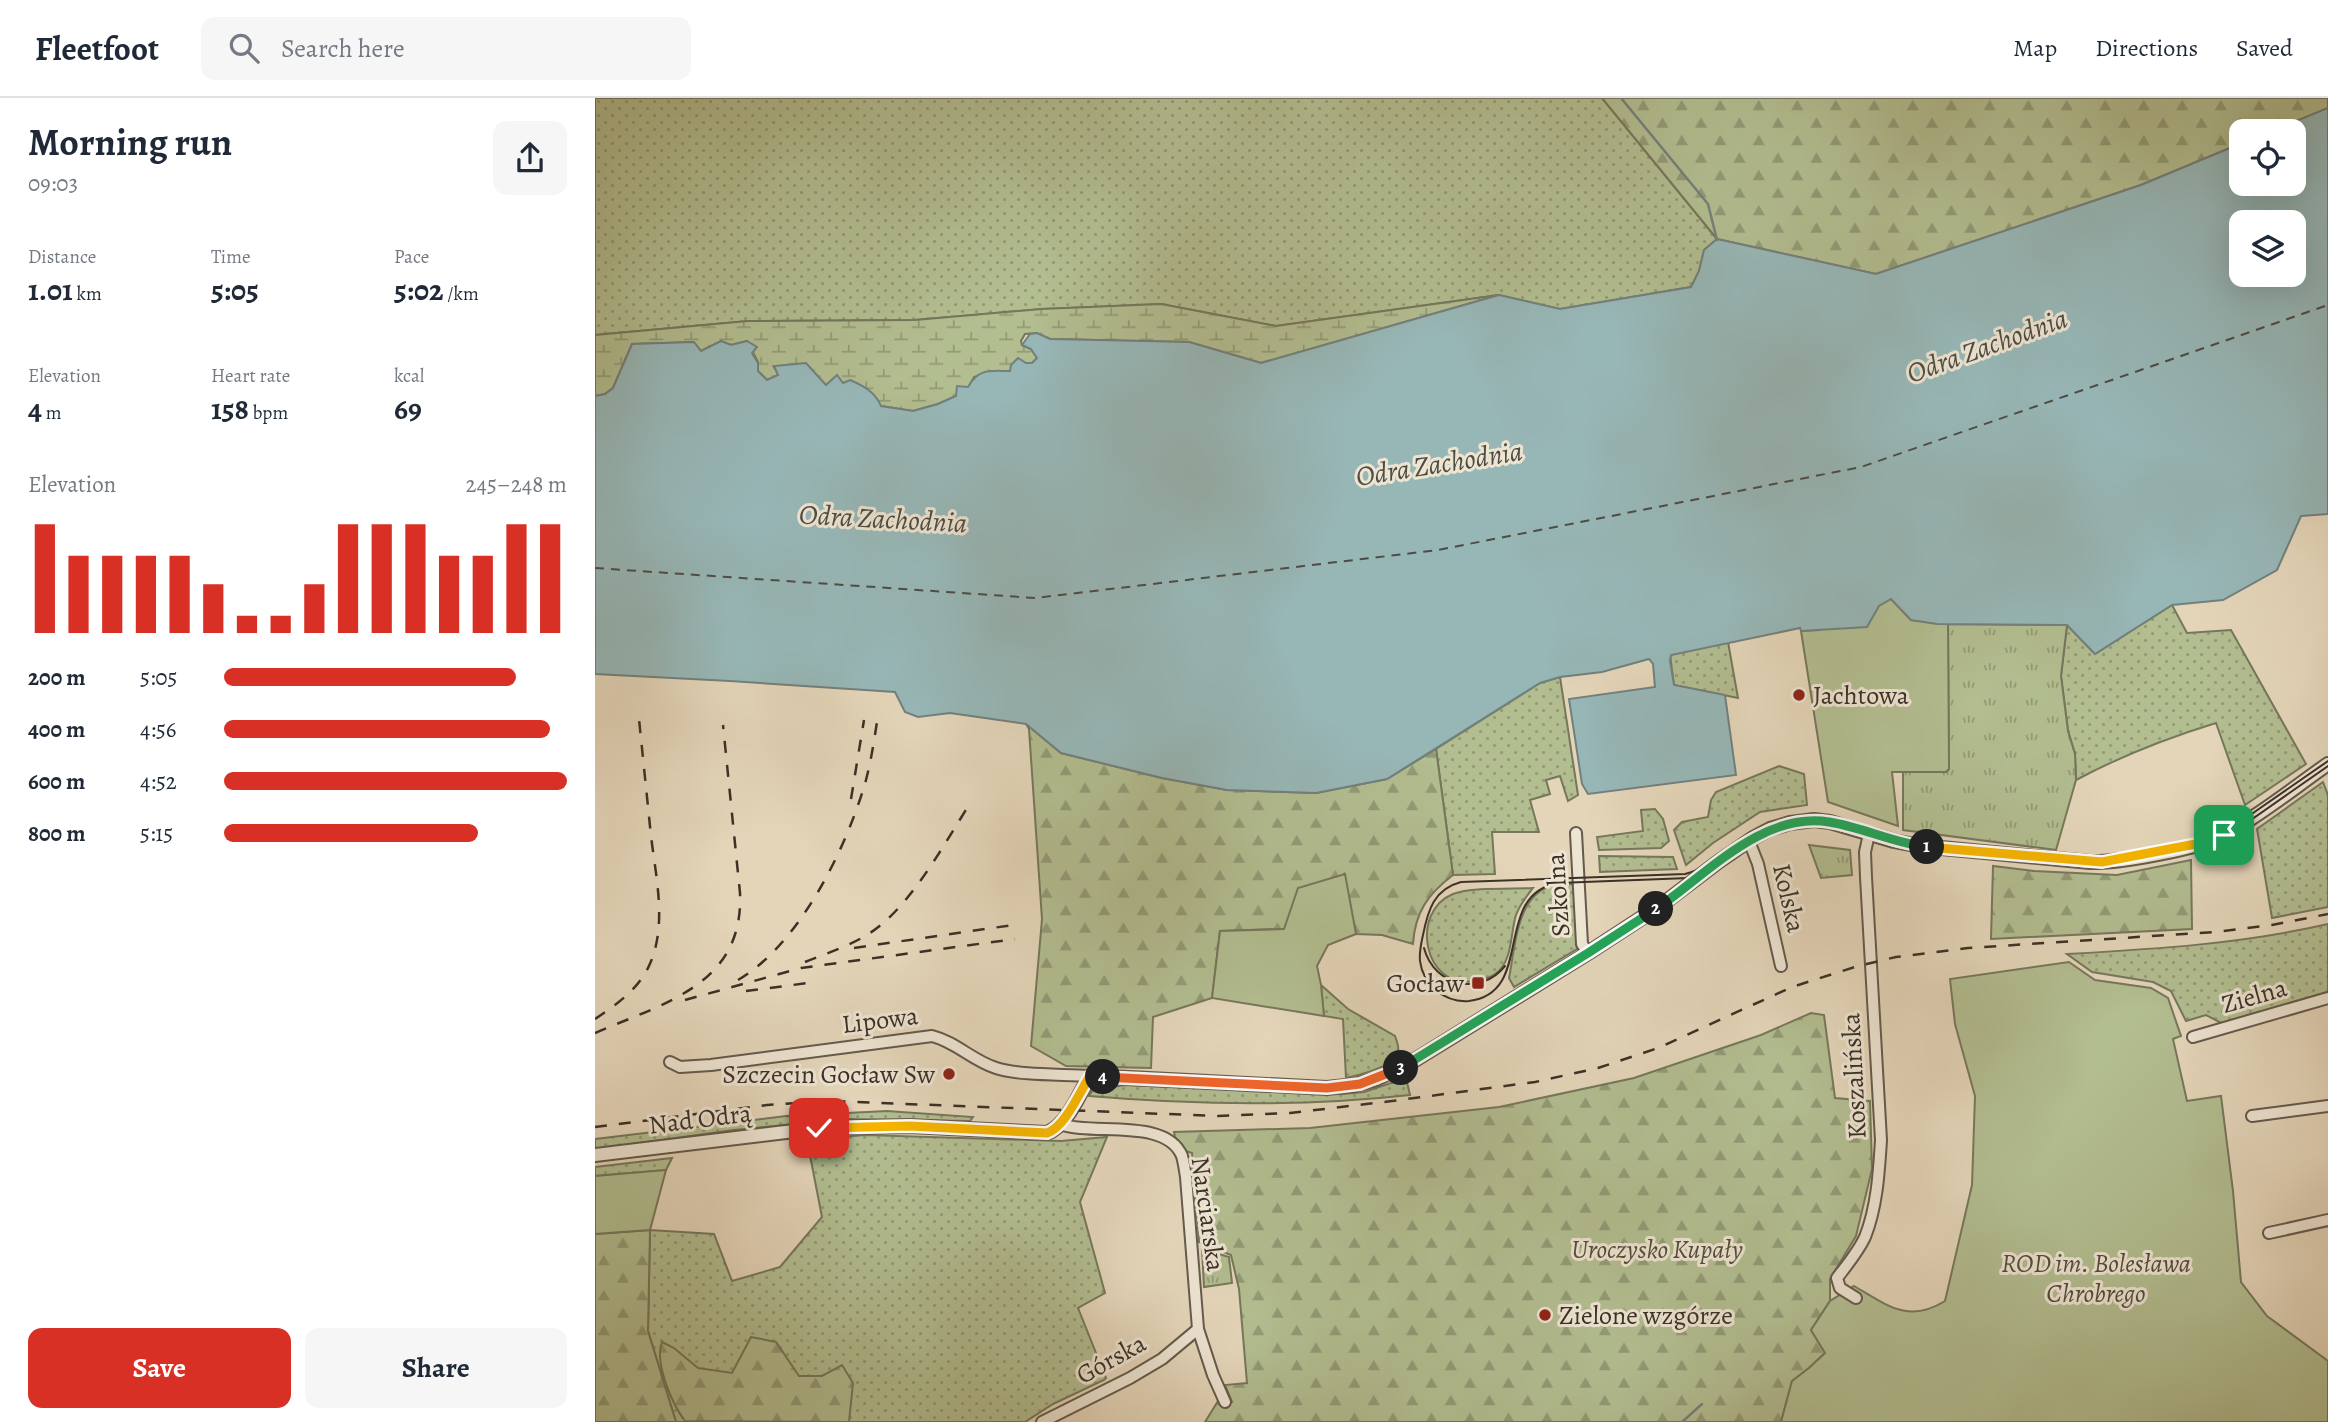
<!DOCTYPE html>
<meta charset="utf-8">
<style>
body{margin:0;font-family:Alegreya,serif;background:#f6f6f7;color:#1f2937;height:100vh;display:flex;flex-direction:column;font-size:26px;white-space:nowrap}
*{box-sizing:border-box;margin:0}
p{font-size:23px;color:#747a83}
.icon{flex:none;width:38px;height:38px;fill:none;stroke:currentColor;stroke-width:2;stroke-linecap:round;stroke-linejoin:round}
.map{position:relative;flex:1;overflow:hidden}
.sheet{display:flex;flex-direction:column;background:#fff;width:595px}
.sheet>*{flex:none}
.controls{position:absolute;left:1634px;top:21px;display:grid;gap:14px}
.controls a{display:grid;place-items:center;width:77px;height:77px;border-radius:14px;background:#fff;box-shadow:0 7px 28px #0002;font-size:35px}
.pin{position:absolute;display:grid;place-items:center;width:60px;height:60px;color:#fff;margin:-30px;border-radius:14px;box-shadow:0 4px 10px #0006}
.km{position:absolute;width:35px;height:35px;margin:-18px;border-radius:50%;background:#222;color:#fff;font-size:19px;line-height:35px;text-align:center}
.round{display:grid;place-items:center;flex:none;width:74px;height:74px;border-radius:14px;background:#f6f6f7}
.headline{display:flex;align-items:center;justify-content:space-between;height:119px;padding:0 28px}
h1{font-size:38px;font-weight:700;line-height:52px}
.figures{display:grid;grid-template-columns:repeat(3,1fr);gap:10px;height:119px;padding:7px 28px}
.figures div{display:grid;align-content:center}
.figures b{font-size:30px;font-weight:700}
.figures small{font-size:19px;font-weight:400}
.figures p{font-size:19px}
.chart{height:196px;padding:14px 28px}
.chart p{display:flex;justify-content:space-between}
.chart svg{width:100%;height:126px;margin-top:7px;stroke:#d93025;stroke-width:6}
.cta{display:flex;gap:14px;margin-top:auto;padding:14px 28px}
.cta a{flex:1;height:80px;border-radius:14px;background:#d93025;color:#fff;font-size:28px;font-weight:700;line-height:80px;text-align:center}
.cta a+a{background:#f6f6f7;color:#1f2937}
ul{padding:0 28px;list-style:none;font-size:23px}
li{display:grid;grid-template-columns:112px 84px 1fr;align-items:center;height:52px}
li i{height:18px;border-radius:9px;background:#d93025}
header{display:flex;align-items:center;gap:42px;box-sizing:border-box;height:98px;padding:0 35px;background:#fff;border-bottom:2px solid #e0e1e3}
header strong{font-size:33px}
nav{display:flex;gap:38px;margin-inline-start:auto;font-size:24px}
.search{width:490px;height:63px;background:#f6f6f7;display:flex;align-items:center;gap:18px;box-sizing:border-box;padding:0 24px;border-radius:14px;color:#747a83;font-size:26px}
main{display:flex;flex:1;min-height:0}
.map>svg:first-child{display:block}
.grass{fill:url(#grass-dots);stroke:#76775c;stroke-width:2}
.forest{fill:url(#forest-firs);stroke:#76775c;stroke-width:2}
.wetland{fill:url(#wetland-marsh);stroke:#76775c;stroke-width:2}
.park{fill:url(#park-tufts);stroke:#76775c;stroke-width:2}
.garden{fill:#b2bd90;stroke:#76775c;stroke-width:2}
.water{fill:#97b7b7;stroke:#72817d;stroke-width:2;fill-rule:evenodd}
.lines{fill:none;stroke-linecap:round;stroke-linejoin:round}
.stream{stroke:#72817d;stroke-width:2.5}
.ferry{stroke:#4d4c44;stroke-width:2;stroke-dasharray:9 7;stroke-linecap:butt}
.minor-casing{stroke:#655a4c;stroke-width:14}
.tertiary-casing{stroke:#655a4c;stroke-width:16}
.minor{stroke:#ede4d2;stroke-width:10}
.tertiary{stroke:#ede4d2;stroke-width:12}
.tram{stroke:#3b3127;stroke-width:2}
.rail{stroke:#3b3127;stroke-width:2.5;stroke-dasharray:12 12;stroke-linecap:butt}
.split-1-casing{stroke:#fff;stroke-width:14}
.split-2-casing{stroke:#fff;stroke-width:14}
.split-3-casing{stroke:#fff;stroke-width:14}
.split-4-casing{stroke:#fff;stroke-width:14}
.split-5-casing{stroke:#fff;stroke-width:14}
.split-1{stroke:#f5b400;stroke-width:9}
.split-2{stroke:#22a559;stroke-width:9}
.split-3{stroke:#22a559;stroke-width:9}
.split-4{stroke:#f0652b;stroke-width:9}
.split-5{stroke:#f5b400;stroke-width:9}
.poi-dot{fill:#8f2418;stroke:#ede4d2;stroke-width:2.5}
.labels{text-anchor:middle;dominant-baseline:central;stroke-width:6;stroke-linejoin:round;paint-order:stroke}
.poi-label{font-size:26px;fill:#3b3127;stroke:#ede4d2;text-anchor:start}
.street-label{font-size:26px;fill:#3b3127;stroke:#ede4d2}
.park-label{font-size:26px;font-style:italic;fill:#534d3c;stroke:#ede4d2}
.water-label{font-size:28px;font-style:italic;fill:#4d4c44;stroke:#ede4d2}
</style>
<header>
<strong>Fleetfoot</strong>
<div class="search"><svg class="icon" aria-label="search" viewBox="0 0 24 24"><circle cx="10" cy="10" r="6"/><path d="M15 15l6 6"/></svg>Search here</div>
<nav><a>Map</a><a>Directions</a><a>Saved</a></nav>
</header>
<main>
<section class="sheet">
<div class="headline"><div><h1>Morning run</h1><p>09:03</p></div><a class="round"><svg class="icon" aria-label="share" viewBox="0 0 24 24"><path d="M12 15V3M7 8l5-5 5 5M5 13v7h14v-7"/></svg></a></div>
<div class="figures">
<div><p>Distance</p><b>1.01<small> km</small></b></div>
<div><p>Time</p><b>5:05</b></div>
<div><p>Pace</p><b>5:02<small> /km</small></b></div>
</div>
<div class="figures">
<div><p>Elevation</p><b>4<small> m</small></b></div>
<div><p>Heart rate</p><b>158<small> bpm</small></b></div>
<div><p>kcal</p><b>69</b></div>
</div>
<div class="chart"><p><span>Elevation</span>245–248 m</p>
<svg viewBox="0 0 160 44" preserveAspectRatio="none"><path d="M5 44V6M15 44V17M25 44V17M35 44V17M45 44V17M55 44V27M65 44V38M75 44V38M85 44V27M95 44V6M105 44V6M115 44V6M125 44V17M135 44V17M145 44V6M155 44V6"/></svg>
</div>
<ul>
<li><b>200 m</b>5:05<i style="width:85%"></i></li>
<li><b>400 m</b>4:56<i style="width:95%"></i></li>
<li><b>600 m</b>4:52<i style="width:100%"></i></li>
<li><b>800 m</b>5:15<i style="width:74%"></i></li>
</ul>
<div class="cta"><a>Save</a><a>Share</a></div>
</section>
<div class="map">
<svg width="1733" height="1324" viewBox="0 0 1733 1324">
<defs>
<pattern id="grass-dots" width="8" height="8" patternUnits="userSpaceOnUse" patternTransform="scale(1.75)"><rect width="8" height="8" fill="#b2bd90"/><path d="M2 2h.1M6 6h.1" fill="none" stroke="#929a76" stroke-width="1.8" stroke-linecap="round"/></pattern>
<pattern id="forest-firs" width="22" height="20" patternUnits="userSpaceOnUse" patternTransform="scale(1.75)"><rect width="22" height="20" fill="#b2bd90"/><path d="M5 1l3.5 6h-7zM16 11l3.5 6h-7z" fill="#929a76"/></pattern>
<pattern id="wetland-marsh" width="20" height="14" patternUnits="userSpaceOnUse" patternTransform="scale(1.75)"><rect width="20" height="14" fill="#b2bd90"/><path d="M1 5h8M5 5V1M11 12h8M15 12V8" fill="none" stroke="#929a76"/></pattern>
<pattern id="park-tufts" width="24" height="20" patternUnits="userSpaceOnUse" patternTransform="scale(1.75)"><rect width="24" height="20" fill="#b2bd90"/><path d="M3 7l-1-3M5 7V3M7 7l1-3M15 17l-1-3M17 17v-4M19 17l1-3" fill="none" stroke="#929a76"/></pattern>
</defs>
<rect width="100%" height="100%" fill="#e4d5b9"/>
<filter id="stains"><feTurbulence type="fractalNoise" baseFrequency=".00286" numOctaves="4"/><feColorMatrix values="0 0 0 0 .2 0 0 0 0 .09 0 0 0 0 .02 0 0 0 .5 -.17"/></filter>
<radialGradient id="worn" r=".72"><stop offset=".6" stop-color="#630" stop-opacity="0"/><stop offset="1" stop-color="#630" stop-opacity=".3"/></radialGradient>
<g class="grass">
<polygon points="0,0 1007,0 1122,141 1109,152 1104,173 1096,189 965,211 904,197 681,228 566,206 447,211 320,222 153,223 0,237"/>
<path d="M 1577,507 L 1592,535 L 1636,532 L 1711,666 L 1650,707 L 1621,625 C 1572,640 1526,658 1481,682 L 1480,656 L 1473,633 L 1466,578 L 1472,527 L 1500,556 Z"/>
<polygon points="1133,544 1143,600 1079,587 1075,557"/>
<polygon points="965,579 983,697 973,703 965,678 951,682 955,696 935,702 944,734 897,734 900,776 858,777 841,651 945,585"/>
<polygon points="1184,668 1209,676 1212,707 1165,714 1118,745 1091,767 1079,732 1087,724 1113,719 1116,702 1121,694"/>
<polygon points="1728,684 1733,697 1733,809 1677,820 1662,731"/>
<polygon points="1060,711 1068,721 1074,743 1066,750 1004,752 1002,739 1048,733 1046,712"/>
<polygon points="1004,758 1078,759 1082,771 1005,774"/>
<path d="M 979,786 L 982,851 L 919,889 L 914,880 C 920,851 921,798 956,788 C 963,786 972,786 979,786 Z"/>
<path d="M 938,790 C 931,799 925,806 921,817 C 915,836 918,864 900,876 C 894,881 886,882 879,883 C 829,892 814,814 858,796 C 876,789 917,791 938,790 Z"/>
<path d="M 1733,826 L 1733,894 L 1626,925 L 1611,917 L 1591,923 L 1576,893 L 1558,884 L 1497,874 L 1472,856 C 1561,851 1646,846 1733,826 Z"/>
<path d="M 726,887 L 753,911 L 800,938 C 802,943 804,950 803,955 C 798,969 764,977 751,980 L 748,921 L 729,918 Z"/>
<path d="M 811,980 L 815,997 C 708,1009 600,1007 494,998 L 497,993 L 529,987 L 747,996 L 769,994 Z"/>
<polygon points="292,1013 378,1019 375,1023 251,1021 139,1032 0,1051 0,1041 191,1018"/>
<polygon points="270,1037 466,1043 512,1039 485,1104 510,1195 483,1210 511,1280 509,1282 458,1306 430,1324 81,1324 53,1233 55,1132 119,1136 137,1183 185,1169 227,1119 212,1042"/>
<polygon points="77,1060 71,1072 0,1078 0,1069"/>
</g>
<g class="forest">
<polygon points="1007,0 1733,0 1733,10 1677,33 1647,33 1647,45 1546,87 1281,176 1122,141"/>
<path d="M 431,626 L 466,655 L 567,680 L 632,692 L 721,695 L 792,681 L 841,651 L 858,777 C 833,796 820,814 818,846 L 787,837 L 761,836 L 749,776 L 689,831 L 625,833 L 617,900 L 558,919 L 556,970 L 471,968 L 436,948 L 447,821 L 434,631 Z"/>
<polygon points="1596,762 1597,831 1396,841 1398,768 1439,773 1522,777"/>
<polygon points="1216,915 1229,917 1240,1000 1275,1003 1277,1071 1261,1138 1235,1181 1235,1203 1216,1232 1230,1255 1214,1270 1197,1283 1186,1324 610,1324 623,1303 637,1304 630,1287 652,1285 644,1191 636,1157 604,1144 597,1055 582,1050 579,1034 715,1030 904,1009 1039,980 1166,937"/>
<polygon points="55,1132 53,1233 81,1324 0,1324 0,1136"/>
<path d="M 156,1239 L 181,1244 L 204,1278 L 227,1278 L 247,1267 L 258,1285 L 254,1324 L 90,1323 C 77,1306 59,1264 67,1244 L 79,1250 L 103,1270 L 137,1275 Z"/>
</g>
<polygon class="wetland" points="904,197 666,265 594,244 455,241 442,235 430,236 426,243 427,247 436,251 442,260 437,265 432,265 415,273 396,273 379,279 373,290 361,298 343,306 318,313 286,308 248,285 231,287 179,269 184,277 172,282 163,273 163,264 152,243 136,247 126,243 106,253 98,244 37,246 18,290 10,296 0,298 0,237 153,223 320,222 447,211 566,206 681,228"/>
<g class="park">
<polygon points="1353,526 1472,527 1466,578 1473,633 1480,656 1481,682 1461,752 1308,732 1308,674 1351,674 1354,671"/>
<polygon points="1214,747 1255,752 1257,777 1226,780"/>
<polygon points="607,1151 634,1159 637,1185 609,1189"/>
</g>
<g class="garden">
<polygon points="1296,501 1316,522 1353,526 1354,671 1351,674 1297,674 1303,728 1233,704 1206,533 1225,532"/>
<polygon points="750,776 761,836 733,847 722,868 726,887 729,918 617,900 625,833 689,831 703,790"/>
<path d="M 1474,864 L 1500,882 L 1556,890 L 1573,900 L 1586,938 L 1578,941 L 1592,1003 L 1626,998 L 1638,1093 L 1646,1184 L 1672,1218 L 1733,1263 L 1733,1324 L 1186,1324 L 1197,1283 L 1214,1270 L 1230,1255 L 1216,1232 L 1235,1203 L 1259,1188 C 1292,1207 1313,1226 1350,1203 L 1377,1087 L 1380,998 L 1360,926 L 1355,881 Z"/>
<polygon points="71,1072 55,1132 0,1136 0,1078"/>
</g>
<path class="water" d="M 1733,10 L 1733,416 L 1706,418 L 1682,472 L 1628,502 L 1577,507 L 1500,556 L 1472,527 L 1342,526 L 1316,522 L 1296,501 L 1284,508 L 1272,529 L 1206,533 L 1205,530 L 1076,557 L 1075,563 L 1079,587 L 1130,597 L 1141,677 L 993,696 L 987,686 L 974,601 L 1060,589 L 1058,566 L 1054,561 L 1007,574 L 965,579 L 945,585 L 792,681 L 721,695 L 632,692 L 567,680 L 466,655 L 431,626 L 355,615 L 323,619 L 310,614 L 300,594 L 135,583 L 0,576 L 0,298 L 10,296 L 18,290 L 37,246 L 99,244 L 106,253 L 126,243 L 136,247 L 152,243 L 162,249 L 157,255 L 163,265 L 163,273 L 172,282 L 183,277 L 179,268 L 211,265 L 231,287 L 242,277 L 248,285 L 255,282 C 269,288 280,294 286,308 L 318,313 L 343,306 L 361,298 L 362,288 L 373,289 C 384,270 394,273 415,273 L 416,267 L 423,260 L 431,265 L 437,265 L 442,260 L 436,251 L 427,247 L 435,236 L 442,235 L 455,241 L 594,244 L 666,265 L 904,197 L 965,211 L 1096,189 L 1104,173 L 1109,152 L 1122,141 L 1281,176 L 1546,87 L 1647,45 L 1647,86 L 1699,86 L 1699,33 L 1677,33 ZM 1647,124 L 1699,124 L 1699,177 L 1647,177 Z"/>
<g class="lines">
<g class="stream">
<polyline points="1026,0 1113,106 1122,142"/>
<polyline points="1087,1324 1107,1306"/>
</g>
<polyline class="ferry" points="0,470 440,500 843,452 1266,369 1733,207"/>
<g class="minor-casing">
<g id="minor">
<polyline points="981,735 987,846 993,855"/>
<polyline points="1154,743 1163,766 1186,868"/>
<polyline points="1598,939 1733,900"/>
<path d="M 75,964 L 85,969 L 116,967 L 337,938 C 361,944 378,963 401,970 C 427,978 467,976 495,978"/>
<polyline points="1657,1018 1733,1008"/>
<path d="M 465,1026 C 497,1038 571,1019 587,1058 C 589,1065 590,1073 591,1079 L 603,1231 L 618,1277 L 630,1304"/>
<polyline points="1674,1135 1733,1122"/>
<path d="M 1261,1200 L 1245,1190 L 1242,1180 C 1252,1167 1263,1154 1270,1139 C 1282,1109 1284,1074 1286,1042 L 1271,779 L 1270,754 L 1274,736"/>
<polyline points="447,1324 535,1280 567,1261 603,1231"/>
</g>
</g>
<g class="tertiary-casing">
<path id="tertiary" d="M 0,1057 L 224,1030 L 315,1028 L 452,1035 C 472,1028 484,996 495,978 L 732,990 L 760,987 L 781,981 L 815,965 L 993,855 L 1065,808 L 1123,764 L 1158,740 L 1175,731 L 1195,725 L 1219,722 L 1235,724 L 1299,743 L 1325,748 L 1495,764 C 1524,765 1607,750 1631,736 C 1667,716 1700,689 1733,666"/>
</g>
<use href="#minor" class="minor"/>
<use href="#tertiary" class="tertiary"/>
<g class="tram">
<path d="M 1733,663 L 1635,731 L 1616,740 L 1597,745 L 1504,762 L 1322,746 C 1268,737 1225,704 1170,731 C 1143,745 1120,768 1090,776 L 866,784 C 839,791 833,812 828,837 C 826,846 824,854 825,863 C 828,887 850,905 874,903 C 941,895 896,797 963,785 L 1094,780 L 1115,771 L 1176,733 L 1205,726 L 1235,726 L 1300,746 L 1323,750 L 1504,766 L 1598,750 L 1615,746 L 1633,738 L 1733,668"/>
<path d="M 829,850 C 839,888 885,899 910,868"/>
</g>
<g class="rail">
<polyline points="256,701 269,622"/>
<polyline points="259,850 418,827"/>
<path d="M 210,864 C 232,855 255,848 275,835 C 315,809 348,748 374,707"/>
<path d="M 143,882 C 205,846 252,749 271,682 C 276,663 279,643 282,624"/>
<polyline points="151,893 221,884"/>
<polyline points="90,902 206,870 420,841"/>
<path d="M 0,921 C 21,907 42,892 53,870 C 73,830 61,780 56,738 C 52,699 48,660 44,621"/>
<path d="M 0,935 C 69,905 149,887 145,795 L 128,627"/>
<polyline points="0,1029 172,1007 235,1003 623,1018 695,1015 797,1003 940,984 1003,970 1063,950 1197,889 1263,868 1301,859 1373,850 1620,834 1677,827 1733,816"/>
</g>
</g>
<g class="lines">
<g class="split-1-casing">
<polyline id="split-1" points="1332,749 1507,764 1611,744 1629,737"/>
</g>
<g class="split-2-casing">
<path id="split-2" d="M 1061,811 C 1111,777 1168,713 1234,724 C 1267,729 1298,745 1332,749"/>
</g>
<g class="split-3-casing">
<polyline id="split-3" points="806,970 993,855 1061,811"/>
</g>
<g class="split-4-casing">
<polyline id="split-4" points="508,979 732,990 765,986 806,970"/>
</g>
<g class="split-5-casing">
<path id="split-5" d="M 224,1030 L 315,1028 L 452,1035 C 470,1029 484,995 495,978 L 508,979"/>
</g>
<use href="#split-1" class="split-1"/>
<use href="#split-2" class="split-2"/>
<use href="#split-3" class="split-3"/>
<use href="#split-4" class="split-4"/>
<use href="#split-5" class="split-5"/>
</g>
<g class="poi-dot">
<circle cx="1204" cy="597" r="7"/>
<rect x="876" y="878" width="14" height="14" rx="3.5"/>
<circle cx="354" cy="976" r="7"/>
<circle cx="950" cy="1217" r="7"/>
</g>
<g class="labels">
<g class="poi-label">
<text x="1218" y="597">Jachtowa</text>
<text x="869" y="885" text-anchor="end">Gocław</text>
<text x="340" y="976" text-anchor="end">Szczecin Gocław Sw</text>
<text x="964" y="1217">Zielone wzgórze</text>
</g>
<g class="street-label">
<text transform="translate(963 797) rotate(-94)">Szkolna</text>
<text transform="translate(1194 800) rotate(77)">Kolska</text>
<text transform="translate(1659 898) rotate(-16)">Zielna</text>
<text transform="translate(285 922) rotate(-7)">Lipowa</text>
<text transform="translate(1259 978) rotate(-93)">Koszalińska</text>
<text transform="translate(105 1021) rotate(-7)">Nad Odrą</text>
<text transform="translate(613 1116) rotate(82)">Narciarska</text>
<text transform="translate(516 1261) rotate(-29)">Górska</text>
</g>
<g class="park-label">
<text x="1062" y="1151">Uroczysko Kupały</text>
<text x="1501" y="1165">ROD im. Bolesława<tspan x="1501" dy="30">Chrobrego</tspan></text>
</g>
<g class="water-label">
<text transform="translate(1392 248) rotate(-20)">Odra Zachodnia</text>
<text transform="translate(844 366) rotate(-9)">Odra Zachodnia</text>
<text transform="translate(288 421) rotate(3)">Odra Zachodnia</text>
</g>
</g>
<rect width="100%" height="100%" filter="url(#stains)"/>
<rect width="100%" height="100%" fill="url(#worn)"/>
</svg>
<div class="controls">
<a><svg class="icon" aria-label="locate" viewBox="0 0 24 24"><circle cx="12" cy="12" r="6"/><path d="M12 2v4M12 18v4M2 12h4M18 12h4"/></svg></a>
<a><svg class="icon" aria-label="layers" viewBox="0 0 24 24"><path d="M12 4l9 5-9 5-9-5zM3 14l9 5 9-5"/></svg></a>
</div>
<div class="pin" style="left:1629px;top:737px;background:#1e9e55"><svg class="icon" aria-label="arrive" viewBox="0 0 24 24"><path d="M6 21V4h12l-3 4 3 4H6"/></svg></div>
<div class="pin" style="left:224px;top:1030px;background:#d93025"><svg class="icon" aria-label="check" viewBox="0 0 24 24"><path d="M5 12l5 5 9-10"/></svg></div>
<b class="km" style="left:1332px;top:749px">1</b>
<b class="km" style="left:1061px;top:811px">2</b>
<b class="km" style="left:806px;top:970px">3</b>
<b class="km" style="left:508px;top:979px">4</b>
</div>
</main>
